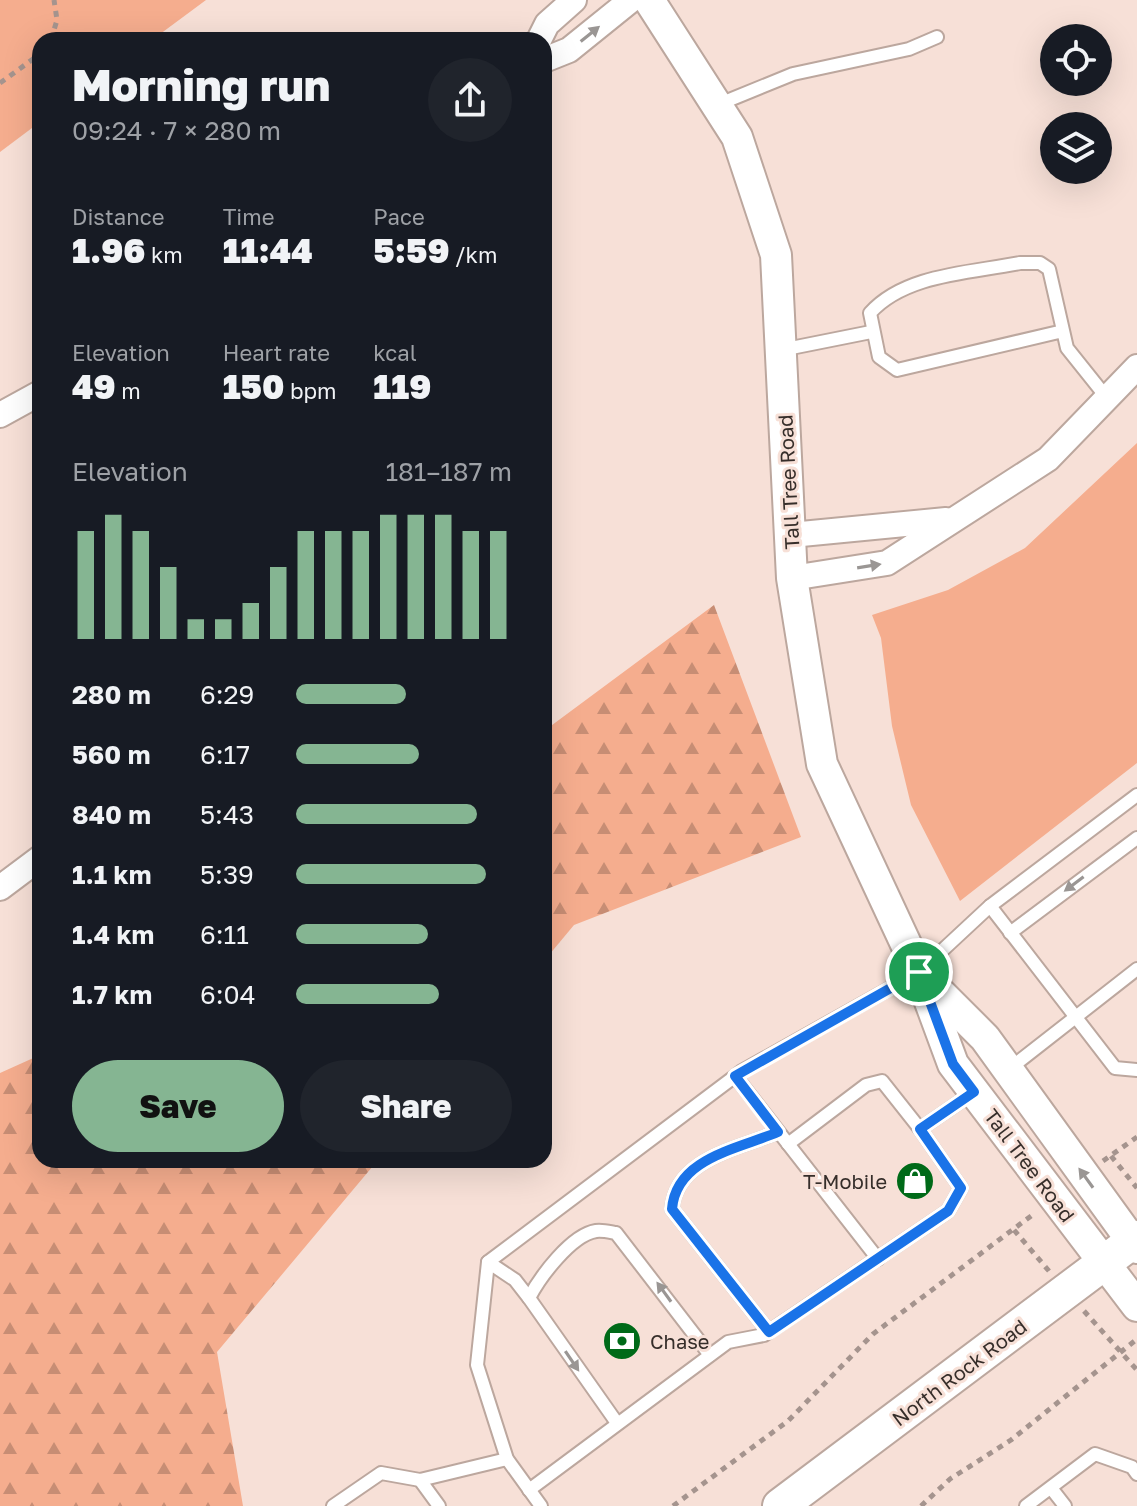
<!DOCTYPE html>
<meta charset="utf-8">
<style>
body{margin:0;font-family:"Golos Text",sans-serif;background:#20242c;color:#f1f3f6;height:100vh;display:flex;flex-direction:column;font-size:30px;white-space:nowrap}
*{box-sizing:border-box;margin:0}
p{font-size:26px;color:#9ea1a6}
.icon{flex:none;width:44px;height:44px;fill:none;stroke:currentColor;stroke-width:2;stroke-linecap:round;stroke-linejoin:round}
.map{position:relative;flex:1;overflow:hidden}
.panel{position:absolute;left:32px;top:32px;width:520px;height:1136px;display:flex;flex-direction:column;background:#171b24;border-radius:24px;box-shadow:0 8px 32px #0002}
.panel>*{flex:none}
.controls{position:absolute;left:1040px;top:24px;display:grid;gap:16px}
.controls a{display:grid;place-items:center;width:72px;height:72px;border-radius:50%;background:#171b24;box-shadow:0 8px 32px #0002;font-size:40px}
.pin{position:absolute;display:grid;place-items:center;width:68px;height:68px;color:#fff;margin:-34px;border:4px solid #fff;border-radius:50%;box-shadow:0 2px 8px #0007}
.round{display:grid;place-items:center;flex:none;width:84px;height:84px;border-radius:42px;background:#20242c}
.head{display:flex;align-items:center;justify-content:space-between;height:136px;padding:0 40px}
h1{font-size:44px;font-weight:800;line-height:60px}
.figures{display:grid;grid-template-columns:repeat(3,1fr);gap:12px;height:136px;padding:8px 40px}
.figures div{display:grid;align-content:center}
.figures b{font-size:34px;font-weight:800}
.figures small{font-size:22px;font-weight:400}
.figures p{font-size:22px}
.chart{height:224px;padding:16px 40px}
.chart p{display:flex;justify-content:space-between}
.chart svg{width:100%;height:144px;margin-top:8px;stroke:#85b592;stroke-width:6}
.action{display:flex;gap:16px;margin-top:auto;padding:16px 40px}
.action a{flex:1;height:92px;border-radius:48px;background:#85b592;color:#111;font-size:32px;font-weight:800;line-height:92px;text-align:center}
.action a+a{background:#20242c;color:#f1f3f6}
ul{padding:0 40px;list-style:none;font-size:26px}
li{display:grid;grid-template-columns:128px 96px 1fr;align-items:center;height:60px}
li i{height:20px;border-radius:10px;background:#85b592}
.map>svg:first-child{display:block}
.green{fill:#f5ad8e}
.forest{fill:url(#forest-firs)}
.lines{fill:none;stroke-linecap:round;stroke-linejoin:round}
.service-casing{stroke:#bca79e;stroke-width:16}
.minor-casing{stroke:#bca79e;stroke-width:28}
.tertiary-casing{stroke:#bca79e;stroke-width:34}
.secondary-casing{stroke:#bca79e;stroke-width:38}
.path{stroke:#a5948e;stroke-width:5;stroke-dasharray:6 6;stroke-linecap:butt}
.service{stroke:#fff;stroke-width:12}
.minor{stroke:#fff;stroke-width:24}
.tertiary{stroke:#fff;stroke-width:30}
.secondary{stroke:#fff;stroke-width:34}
.oneway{fill:#9a9694}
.route-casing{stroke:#fff;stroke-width:16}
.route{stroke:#1a73e8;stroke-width:10}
.labels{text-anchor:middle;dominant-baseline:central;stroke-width:6;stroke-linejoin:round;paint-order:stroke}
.street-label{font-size:20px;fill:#362e2a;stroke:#f7e0d7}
.poi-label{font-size:20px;fill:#362e2a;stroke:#f7e0d7;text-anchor:end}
</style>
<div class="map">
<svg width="1137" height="1506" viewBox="0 0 1137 1506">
<defs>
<pattern id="forest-firs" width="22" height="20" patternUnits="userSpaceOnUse" patternTransform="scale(2)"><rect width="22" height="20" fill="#f5ad8e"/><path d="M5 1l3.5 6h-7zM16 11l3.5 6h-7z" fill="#c78d74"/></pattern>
</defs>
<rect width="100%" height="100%" fill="#f7e0d7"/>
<g class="green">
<polygon points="0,0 206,0 152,40 40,40 40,122 0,152"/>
<polygon points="1137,443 1137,763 960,901 911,805 892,726 881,638 872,615 948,590 1025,548"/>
</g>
<g class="forest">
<polygon points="714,605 801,837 574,925 544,961 544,731"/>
<polygon points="40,1055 40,1160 378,1160 217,1352 243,1506 0,1506 0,1073"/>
</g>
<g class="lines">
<g class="service-casing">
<g id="service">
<polyline points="717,105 793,74 909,49 937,37"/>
<path d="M 1063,331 L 897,370 L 879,357 L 870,313 C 905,274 970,273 1020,263 L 1040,263 L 1049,269 L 1067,348 L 1107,398"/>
<polyline points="781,350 871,332"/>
<polyline points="990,906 1115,1068 1137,1070"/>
<polyline points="1010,933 1137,838"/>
<polyline points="1008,1070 1137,969"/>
<polyline points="735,1076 878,1259"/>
<polyline points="788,1144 866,1085 882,1081 920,1129"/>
<polyline points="488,1262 515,1280 529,1298 617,1423"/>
<path d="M 529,1298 C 540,1277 571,1235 596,1231 C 602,1230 610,1232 616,1233 L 710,1355"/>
<path d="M 769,1332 L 672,1209 C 676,1158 738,1149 778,1132"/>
<polyline points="420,1480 439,1506"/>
<polyline points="1051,1488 1065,1506"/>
<polyline points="529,1490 728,1342 764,1335 948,1211 961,1188 920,1129 974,1092"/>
<polyline points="333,1506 381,1473 420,1480 507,1459"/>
<polyline points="541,1506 507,1459 477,1365 488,1262 742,1071 919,972 990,906 1137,795"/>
<polyline points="1026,1506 1095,1454 1132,1467 1137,1474"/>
</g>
</g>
<g class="minor-casing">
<g id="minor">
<polyline points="539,40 547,24 574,0"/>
<polyline points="544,60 569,50 631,0"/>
<polyline points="0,415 40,393"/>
<polyline points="791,535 946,520"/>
<polyline points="792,578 887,563 1048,459 1137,367"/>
<polyline points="0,888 40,858"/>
</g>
</g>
<g class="tertiary-casing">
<g id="tertiary">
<polyline points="649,0 737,137 776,255 792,578 822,764 919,972 953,1064 1137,1306"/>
<polyline points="926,979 985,1038 1137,1248"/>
</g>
</g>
<g class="secondary-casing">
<polyline id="secondary" points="780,1506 1137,1238"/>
</g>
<g class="path">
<polyline points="51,40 57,20 54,0"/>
<polyline points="0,83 40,54"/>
<polyline points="1111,1156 1137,1188"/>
<polyline points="1103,1161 1137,1137"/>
<polyline points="1014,1230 1049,1271"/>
<polyline points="1084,1311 1137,1370"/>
<polyline points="673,1506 788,1421 873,1334 1035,1213"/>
<polyline points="921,1506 950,1479 1011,1440 1137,1339"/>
</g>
<use href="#service" class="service"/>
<use href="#minor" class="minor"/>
<use href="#tertiary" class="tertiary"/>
<use href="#secondary" class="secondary"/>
</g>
<defs><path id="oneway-solid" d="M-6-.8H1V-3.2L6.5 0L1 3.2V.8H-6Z" transform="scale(2)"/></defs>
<g class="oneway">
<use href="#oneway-solid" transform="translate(590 34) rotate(-39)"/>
<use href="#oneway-solid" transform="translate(869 566) rotate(-9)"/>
<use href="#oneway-solid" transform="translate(1074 884) rotate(143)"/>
<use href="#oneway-solid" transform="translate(1086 1178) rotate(-126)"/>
<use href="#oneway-solid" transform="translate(664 1292) rotate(-126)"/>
<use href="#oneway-solid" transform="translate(572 1361) rotate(56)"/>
</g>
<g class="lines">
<g class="route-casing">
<path id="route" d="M 919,972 L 953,1064 L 974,1092 L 920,1129 L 961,1188 L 948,1211 L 769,1332 L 672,1209 C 676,1158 738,1149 778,1132 L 735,1076 Z"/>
</g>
<use href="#route" class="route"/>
</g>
<defs>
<g id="shop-disc" transform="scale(2)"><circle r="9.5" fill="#006a18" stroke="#f7e0d7"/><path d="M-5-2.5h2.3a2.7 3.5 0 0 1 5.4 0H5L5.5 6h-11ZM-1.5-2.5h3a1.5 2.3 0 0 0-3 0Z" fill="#fff"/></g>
<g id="bank-disc" transform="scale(2)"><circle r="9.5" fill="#006a18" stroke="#f7e0d7"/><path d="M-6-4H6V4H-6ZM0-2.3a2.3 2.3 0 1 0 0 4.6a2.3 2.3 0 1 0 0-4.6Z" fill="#fff"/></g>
</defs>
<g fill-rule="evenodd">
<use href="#shop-disc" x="915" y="1181"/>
<use href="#bank-disc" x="622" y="1341"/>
</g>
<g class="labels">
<g class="street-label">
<text transform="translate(788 482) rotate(-93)">Tall Tree Road</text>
<text transform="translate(1030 1165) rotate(53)">Tall Tree Road</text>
<text transform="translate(959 1372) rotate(-37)">North Rock Road</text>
</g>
<g class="poi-label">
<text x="887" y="1181">T-Mobile</text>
<text x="650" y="1341" text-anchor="start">Chase</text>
</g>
</g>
</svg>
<div class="controls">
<a><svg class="icon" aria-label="locate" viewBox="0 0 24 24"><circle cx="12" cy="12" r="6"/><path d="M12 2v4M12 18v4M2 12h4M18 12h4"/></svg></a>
<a><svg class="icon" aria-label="layers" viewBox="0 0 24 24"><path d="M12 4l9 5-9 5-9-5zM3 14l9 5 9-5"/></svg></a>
</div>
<div class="pin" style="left:919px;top:972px;background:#1e9e55"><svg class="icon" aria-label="arrive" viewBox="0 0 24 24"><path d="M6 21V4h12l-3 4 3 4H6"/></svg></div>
<section class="panel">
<div class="head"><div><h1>Morning run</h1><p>09:24 · 7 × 280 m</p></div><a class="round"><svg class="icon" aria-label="share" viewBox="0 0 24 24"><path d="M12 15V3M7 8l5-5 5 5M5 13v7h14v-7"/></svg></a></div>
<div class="figures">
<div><p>Distance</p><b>1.96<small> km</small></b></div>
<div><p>Time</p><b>11:44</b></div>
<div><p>Pace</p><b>5:59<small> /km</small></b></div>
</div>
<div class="figures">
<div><p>Elevation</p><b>49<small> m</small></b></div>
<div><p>Heart rate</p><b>150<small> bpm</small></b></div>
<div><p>kcal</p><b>119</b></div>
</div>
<div class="chart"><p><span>Elevation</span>181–187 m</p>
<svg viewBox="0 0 160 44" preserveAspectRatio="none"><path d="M5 44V11M15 44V6M25 44V11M35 44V22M45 44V38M55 44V38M65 44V33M75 44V22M85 44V11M95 44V11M105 44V11M115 44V6M125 44V6M135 44V6M145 44V11M155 44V11"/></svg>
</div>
<ul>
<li><b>280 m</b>6:29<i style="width:51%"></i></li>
<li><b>560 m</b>6:17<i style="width:57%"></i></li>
<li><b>840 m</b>5:43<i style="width:84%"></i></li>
<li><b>1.1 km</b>5:39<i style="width:88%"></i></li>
<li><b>1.4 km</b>6:11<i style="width:61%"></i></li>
<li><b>1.7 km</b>6:04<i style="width:66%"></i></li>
</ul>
<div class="action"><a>Save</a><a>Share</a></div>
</section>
</div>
